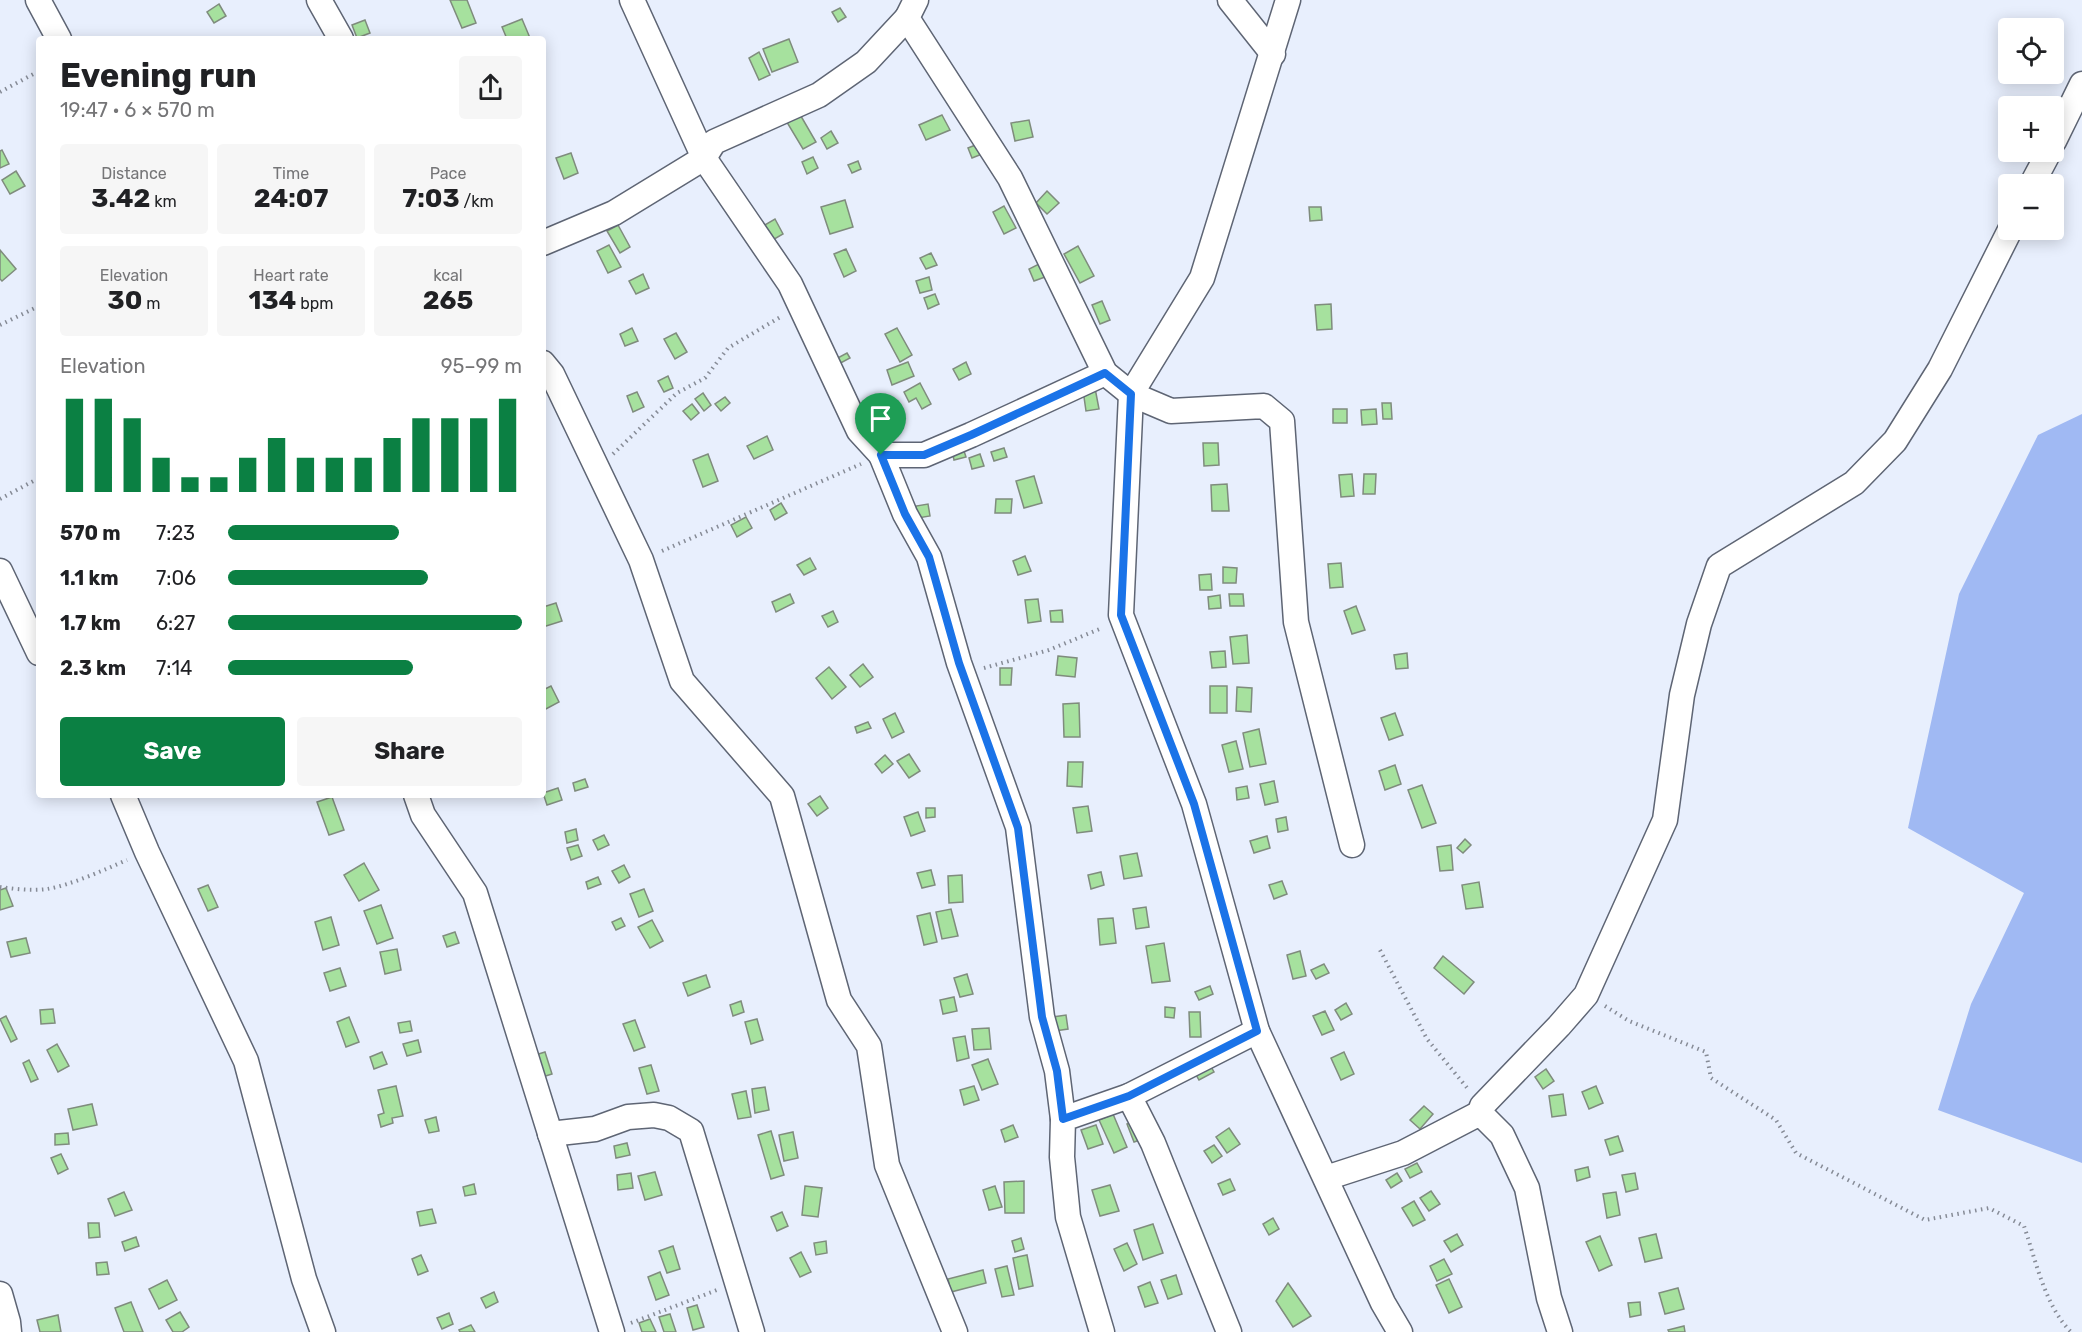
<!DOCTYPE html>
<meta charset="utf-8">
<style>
body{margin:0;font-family:Rubik,sans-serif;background:#f6f6f6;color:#202124;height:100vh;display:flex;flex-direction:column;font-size:22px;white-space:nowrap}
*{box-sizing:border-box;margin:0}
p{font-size:20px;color:#757577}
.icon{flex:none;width:33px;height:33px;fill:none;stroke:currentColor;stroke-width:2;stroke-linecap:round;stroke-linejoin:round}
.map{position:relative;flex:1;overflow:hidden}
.drawer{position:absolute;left:36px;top:36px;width:510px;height:762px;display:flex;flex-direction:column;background:#fff;border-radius:6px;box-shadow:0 3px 15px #0003}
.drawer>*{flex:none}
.controls{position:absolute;left:1998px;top:18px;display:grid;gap:12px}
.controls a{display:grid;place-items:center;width:66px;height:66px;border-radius:6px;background:#fff;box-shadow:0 3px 15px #0003;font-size:30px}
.pin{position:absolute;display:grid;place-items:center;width:51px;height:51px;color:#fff;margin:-62px -26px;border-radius:50% 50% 50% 0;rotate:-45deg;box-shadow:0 0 6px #0007}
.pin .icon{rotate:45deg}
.round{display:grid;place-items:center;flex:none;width:63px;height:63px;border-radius:6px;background:#f6f6f6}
.summary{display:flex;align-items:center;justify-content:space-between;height:102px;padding:0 24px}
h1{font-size:33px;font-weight:700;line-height:45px}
.figures{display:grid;grid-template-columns:repeat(3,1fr);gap:9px;height:102px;padding:6px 24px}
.figures div{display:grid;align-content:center;border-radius:6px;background:#f6f6f6;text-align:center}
.figures b{font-size:26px;font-weight:700}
.figures small{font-size:16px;font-weight:400}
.figures p{font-size:16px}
.chart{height:168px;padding:12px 24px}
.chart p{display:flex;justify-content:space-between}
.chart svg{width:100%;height:108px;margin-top:6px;stroke:#0b8043;stroke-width:6}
.action{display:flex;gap:12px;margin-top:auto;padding:12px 24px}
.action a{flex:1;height:69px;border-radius:6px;background:#0b8043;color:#fff;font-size:24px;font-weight:700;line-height:69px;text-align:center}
.action a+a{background:#f6f6f6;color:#202124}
ul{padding:0 24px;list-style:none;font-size:20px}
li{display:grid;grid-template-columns:96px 72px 1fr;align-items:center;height:45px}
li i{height:15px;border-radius:8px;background:#0b8043}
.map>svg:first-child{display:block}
.water{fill:#a0b9f3}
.building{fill:#a6e19e;stroke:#7f8c7d;stroke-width:1.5}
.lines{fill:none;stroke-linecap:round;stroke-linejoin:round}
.street-casing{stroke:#5e6574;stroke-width:27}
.path{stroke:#868b96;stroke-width:4;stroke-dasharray:1.5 4.5;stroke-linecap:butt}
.street{stroke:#fff;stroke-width:24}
.route-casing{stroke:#fff;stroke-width:12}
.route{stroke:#1a73e8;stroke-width:8}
</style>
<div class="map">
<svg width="2082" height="1332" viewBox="0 0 2082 1332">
<rect width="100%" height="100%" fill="#e8effd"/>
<polygon class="water" points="2082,414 2082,1163 1938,1110 1971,1004 2024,893 1908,828 1959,594 2038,435"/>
<g class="building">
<polygon points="450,0 467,0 476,23 462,28"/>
<polygon points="219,4 226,16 214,23 207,12"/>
<polygon points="840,8 846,17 838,22 832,12"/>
<polygon points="522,19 530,38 507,39 502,27"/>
<polygon points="365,20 370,33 357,38 352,25"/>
<polygon points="789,39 798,62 772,72 763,49"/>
<polygon points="759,52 770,75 759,80 749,58"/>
<polygon points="798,111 816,142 803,149 785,119"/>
<polygon points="942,115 950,130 926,140 919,125"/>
<polygon points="1029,120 1033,137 1015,141 1011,123"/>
<polygon points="831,131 838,143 827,149 821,138"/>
<polygon points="978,144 982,154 972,158 968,148"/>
<polygon points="2,150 9,164 0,168 0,151"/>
<polygon points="571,153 578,173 564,179 556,158"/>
<polygon points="813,157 818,168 807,174 802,162"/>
<polygon points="858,161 861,169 852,173 848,165"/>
<polygon points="16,171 25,186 10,194 2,180"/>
<polygon points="1047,191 1059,203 1047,214 1036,203"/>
<polygon points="845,200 853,227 830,234 821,207"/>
<polygon points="1004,206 1016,228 1004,234 993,212"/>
<polygon points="1309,207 1321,207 1322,220 1310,221"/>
<polygon points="775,219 783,234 771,241 763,226"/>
<polygon points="618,225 630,247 620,253 607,231"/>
<polygon points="609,245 621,267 608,273 597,251"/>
<polygon points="1078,246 1094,276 1080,283 1064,254"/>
<polygon points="846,249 856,271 844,277 834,254"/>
<polygon points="0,250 16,269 2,281 0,279"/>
<polygon points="931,253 937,265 926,269 920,258"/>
<polygon points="1039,264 1045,277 1034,281 1029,269"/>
<polygon points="643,274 649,288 636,294 629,281"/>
<polygon points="929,277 932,290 920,293 916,281"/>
<polygon points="935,294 939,304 928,309 924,298"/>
<polygon points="1102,301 1110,320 1100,324 1092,305"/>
<polygon points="1331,304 1332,329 1317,330 1315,305"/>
<polygon points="632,328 638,341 625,346 620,334"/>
<polygon points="897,328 912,355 900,362 885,334"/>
<polygon points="676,333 687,352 675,359 664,339"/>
<polygon points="847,353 850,358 835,366 832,361"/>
<polygon points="908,362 914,376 892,385 887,370"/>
<polygon points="966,362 971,374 959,380 953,369"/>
<polygon points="668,376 673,388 664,392 658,381"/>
<polygon points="920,383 931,404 922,409 916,398 909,402 904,392"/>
<polygon points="1095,388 1099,409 1086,411 1083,390"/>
<polygon points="637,392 644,407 633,412 627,396"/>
<polygon points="703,393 711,405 704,411 695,399"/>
<polygon points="725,397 730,403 721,411 715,404"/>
<polygon points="1382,403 1391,403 1392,419 1383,419"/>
<polygon points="692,404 699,413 691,420 683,411"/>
<rect x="1333" y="409" width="14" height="14"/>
<polygon points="1376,409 1377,424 1362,425 1361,410"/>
<polygon points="767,436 773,450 754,459 747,446"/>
<polygon points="1203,443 1218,443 1219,465 1204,466"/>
<polygon points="963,448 966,457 954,460 952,450"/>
<polygon points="1004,448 1007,457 994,461 991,452"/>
<polygon points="708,454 718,481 703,487 693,460"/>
<polygon points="980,454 984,466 972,469 969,458"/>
<polygon points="1352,474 1354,496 1341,497 1339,475"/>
<polygon points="1364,474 1376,474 1375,494 1363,494"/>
<polygon points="1034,476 1042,503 1024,508 1016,481"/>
<polygon points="1227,484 1229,511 1212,511 1211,485"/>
<polygon points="996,499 1012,499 1011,513 995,513"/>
<polygon points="781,503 787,513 775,520 770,510"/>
<polygon points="928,504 930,516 918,518 916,506"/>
<polygon points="746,517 752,528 737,537 731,525"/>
<polygon points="1025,556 1031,571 1018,575 1013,561"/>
<polygon points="810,558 816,569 804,575 797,565"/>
<polygon points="1341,563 1343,587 1330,588 1328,564"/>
<polygon points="1223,567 1237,568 1236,583 1223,583"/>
<polygon points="1211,574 1212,590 1200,590 1199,575"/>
<polygon points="790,594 794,603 776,612 772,602"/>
<polygon points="1229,594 1243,594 1244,606 1230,606"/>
<polygon points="1220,595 1221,608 1209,609 1208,597"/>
<polygon points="1038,599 1041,621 1028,623 1025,600"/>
<polygon points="556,603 562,621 543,627 543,607"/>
<polygon points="1356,606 1365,630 1352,634 1344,611"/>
<polygon points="1062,610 1063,622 1051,622 1050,611"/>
<polygon points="833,611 838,622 828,627 822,616"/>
<polygon points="1247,635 1249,663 1233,664 1230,637"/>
<polygon points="1225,651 1226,667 1212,668 1210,652"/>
<polygon points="1407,653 1408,668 1396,669 1394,655"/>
<polygon points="1058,656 1077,658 1075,677 1056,675"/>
<polygon points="863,664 873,677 860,687 850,675"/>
<polygon points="829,667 846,687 832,699 816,678"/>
<polygon points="1000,668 1012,668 1011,685 1000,685"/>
<polygon points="551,686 559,702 544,710 543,690"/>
<rect x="1210" y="686" width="17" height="27"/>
<polygon points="1237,687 1252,688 1251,712 1236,711"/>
<polygon points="1079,703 1080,737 1064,737 1063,704"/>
<polygon points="895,713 904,732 892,738 883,719"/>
<polygon points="1395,713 1403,735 1389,740 1381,718"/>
<polygon points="868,722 871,728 857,733 855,727"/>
<polygon points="1259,729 1266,764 1250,767 1243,733"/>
<polygon points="1236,741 1243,769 1229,772 1222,745"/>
<polygon points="909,754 920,771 909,778 897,761"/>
<polygon points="885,755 893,764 882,773 875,764"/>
<polygon points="1068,762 1083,762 1082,787 1067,786"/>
<polygon points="1395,765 1401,784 1385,790 1379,771"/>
<polygon points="585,779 588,787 575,791 573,783"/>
<polygon points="1274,781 1278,802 1265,805 1260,784"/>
<polygon points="1422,785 1436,823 1422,828 1408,790"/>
<polygon points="1247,786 1249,798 1237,800 1236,788"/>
<polygon points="558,788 562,800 547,805 543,793"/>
<polygon points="820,796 828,808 817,816 808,804"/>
<polygon points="332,797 344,830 329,835 317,802"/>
<polygon points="1088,806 1092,831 1077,833 1073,808"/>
<polygon points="926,808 935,808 935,817 926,818"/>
<polygon points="918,812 925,831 911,836 904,817"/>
<polygon points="1286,817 1288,830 1278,832 1276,819"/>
<polygon points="576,829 578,840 567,843 565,832"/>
<polygon points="604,835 609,845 598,850 593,840"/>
<polygon points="1267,836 1270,848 1254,853 1250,841"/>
<polygon points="1465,839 1471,845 1463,853 1457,848"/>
<polygon points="578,845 582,856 571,860 567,848"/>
<polygon points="1451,845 1453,870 1440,871 1437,847"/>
<polygon points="1137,853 1142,876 1124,879 1120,856"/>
<polygon points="364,863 379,890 359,901 344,875"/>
<polygon points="624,865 630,877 619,883 612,871"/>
<polygon points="931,870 935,885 922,888 917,873"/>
<polygon points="1101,872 1104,885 1091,889 1088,875"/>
<polygon points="962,875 963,902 949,903 948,876"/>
<polygon points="598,877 601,884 588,889 586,882"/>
<polygon points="1282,881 1287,894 1274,899 1269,885"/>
<polygon points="1479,882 1483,907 1466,909 1462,885"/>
<polygon points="208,885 218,907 208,911 198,889"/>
<polygon points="6,888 13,906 0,910 0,890"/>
<polygon points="644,889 653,911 639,917 630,894"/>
<polygon points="381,905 393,938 377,944 364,911"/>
<polygon points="1146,907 1149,927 1136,929 1133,909"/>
<polygon points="951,909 958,936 942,939 936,912"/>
<polygon points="930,913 937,942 924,945 917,916"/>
<polygon points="331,917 339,945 323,950 315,922"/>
<polygon points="621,918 625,926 616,930 612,922"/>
<polygon points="1113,918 1116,943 1100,945 1098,919"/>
<polygon points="652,920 663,941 650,948 638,927"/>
<polygon points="455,932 459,943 447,947 443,936"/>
<polygon points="26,938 30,953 11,957 7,942"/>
<polygon points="1164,943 1170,981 1152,983 1146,946"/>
<polygon points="397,949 401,970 385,974 380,952"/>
<polygon points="1300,951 1306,976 1293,979 1287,955"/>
<polygon points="1443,956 1474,982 1464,994 1434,968"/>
<polygon points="1324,964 1329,973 1316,979 1311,970"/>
<polygon points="340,968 346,986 330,991 324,973"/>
<polygon points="967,974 973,994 960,997 954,978"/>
<polygon points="706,975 710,987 688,996 683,983"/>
<polygon points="1210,986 1213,994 1199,1000 1195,992"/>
<polygon points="954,997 957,1011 943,1014 940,1000"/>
<polygon points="741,1001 744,1012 733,1016 730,1005"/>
<polygon points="1346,1003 1352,1014 1341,1020 1335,1010"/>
<polygon points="1165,1007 1175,1008 1174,1018 1165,1017"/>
<polygon points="53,1009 55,1023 41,1024 40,1010"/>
<polygon points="1325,1011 1334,1030 1322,1035 1313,1016"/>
<polygon points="1189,1012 1200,1012 1201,1037 1190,1037"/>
<polygon points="1066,1015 1068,1029 1055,1031 1053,1017"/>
<polygon points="6,1016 17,1039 11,1042 0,1019"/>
<polygon points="349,1017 359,1042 346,1047 337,1022"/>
<polygon points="757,1019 763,1040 751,1044 745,1022"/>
<polygon points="635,1020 645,1047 634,1051 623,1024"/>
<polygon points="410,1021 412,1031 400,1033 398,1023"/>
<polygon points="989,1028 991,1049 974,1050 972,1029"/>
<polygon points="965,1036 969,1058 957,1061 953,1038"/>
<polygon points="418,1040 421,1052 407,1056 403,1044"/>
<polygon points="57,1044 69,1066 58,1072 47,1050"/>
<polygon points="382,1052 387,1064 374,1069 370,1057"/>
<polygon points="545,1052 552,1074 539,1078 532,1056"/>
<polygon points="1344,1052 1354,1074 1341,1080 1331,1058"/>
<polygon points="1206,1058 1214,1072 1199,1080 1191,1066"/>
<polygon points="988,1059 998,1084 982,1090 972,1065"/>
<polygon points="29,1060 38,1079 31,1082 23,1063"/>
<polygon points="651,1065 659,1091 647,1094 639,1068"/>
<polygon points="1546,1069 1554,1081 1543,1089 1535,1077"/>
<polygon points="396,1086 403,1116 392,1118 393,1123 381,1127 378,1115 384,1113 378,1090"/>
<polygon points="974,1086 979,1100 964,1105 960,1090"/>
<polygon points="1596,1086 1603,1103 1589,1109 1582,1092"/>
<polygon points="765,1087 769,1110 755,1113 752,1089"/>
<polygon points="746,1091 751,1117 738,1119 732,1094"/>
<polygon points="1563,1094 1566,1115 1552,1117 1549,1096"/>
<polygon points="92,1104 97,1125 73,1130 68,1109"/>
<polygon points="1424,1106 1433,1114 1420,1129 1410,1120"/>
<polygon points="1113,1114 1127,1147 1114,1153 1099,1120"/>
<polygon points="436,1117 439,1131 429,1133 425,1120"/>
<polygon points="1139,1120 1146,1138 1134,1142 1127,1124"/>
<polygon points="1013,1125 1018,1137 1005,1142 1001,1130"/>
<polygon points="1096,1125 1103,1144 1088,1149 1081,1130"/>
<polygon points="1229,1128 1240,1144 1227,1153 1216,1137"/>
<polygon points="771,1131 784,1175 771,1179 758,1135"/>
<polygon points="793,1132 798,1158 784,1161 779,1135"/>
<polygon points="68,1133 69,1144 55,1145 55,1134"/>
<polygon points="1618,1136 1623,1151 1610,1155 1605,1140"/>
<polygon points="627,1143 630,1155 616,1158 614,1146"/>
<polygon points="1214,1145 1222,1156 1212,1163 1204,1151"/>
<polygon points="61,1154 68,1169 58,1174 51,1158"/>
<polygon points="1417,1163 1422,1172 1410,1178 1405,1169"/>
<polygon points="1588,1167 1590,1177 1577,1181 1575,1170"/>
<polygon points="655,1172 662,1195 645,1200 638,1176"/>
<polygon points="631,1173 633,1188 618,1190 617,1175"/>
<polygon points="1397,1173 1402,1181 1391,1188 1386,1180"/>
<polygon points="1635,1173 1638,1189 1626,1192 1622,1175"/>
<polygon points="1230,1179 1235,1190 1223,1195 1218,1184"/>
<polygon points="1024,1181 1024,1213 1005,1213 1004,1182"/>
<polygon points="474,1184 476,1194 465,1196 463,1187"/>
<polygon points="1110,1185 1119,1211 1100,1216 1092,1190"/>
<polygon points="805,1186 822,1188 818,1217 802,1215"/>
<polygon points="995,1186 1002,1207 989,1210 983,1190"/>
<polygon points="1431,1191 1440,1204 1429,1211 1420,1198"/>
<polygon points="124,1192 132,1210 115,1216 108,1199"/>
<polygon points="1616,1192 1620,1215 1607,1218 1603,1194"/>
<polygon points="1414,1201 1425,1220 1413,1226 1402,1208"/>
<polygon points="432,1209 436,1223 420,1226 417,1212"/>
<polygon points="782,1212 788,1226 777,1231 771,1217"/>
<polygon points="1273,1218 1279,1229 1269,1235 1263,1224"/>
<polygon points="88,1223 99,1223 100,1237 89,1238"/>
<polygon points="1153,1224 1163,1253 1143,1260 1134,1230"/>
<polygon points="1457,1234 1463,1245 1451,1252 1444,1241"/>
<polygon points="1656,1234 1662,1258 1645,1262 1639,1238"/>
<polygon points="1600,1236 1612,1265 1599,1271 1586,1242"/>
<polygon points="136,1237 139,1246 125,1251 122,1242"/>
<polygon points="1021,1238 1024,1249 1015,1252 1012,1241"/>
<polygon points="826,1241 827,1253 816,1255 814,1243"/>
<polygon points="1127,1243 1137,1264 1124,1271 1114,1249"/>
<polygon points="673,1246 680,1269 667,1273 659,1251"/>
<polygon points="801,1252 811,1272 800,1277 790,1258"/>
<polygon points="421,1255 428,1271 418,1275 412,1259"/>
<polygon points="1027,1255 1033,1286 1019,1289 1013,1258"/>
<polygon points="1444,1259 1452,1274 1437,1281 1430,1266"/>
<polygon points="107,1262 109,1274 97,1275 96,1263"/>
<polygon points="1007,1266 1014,1295 1002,1297 995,1269"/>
<polygon points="983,1270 986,1283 951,1292 948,1279"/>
<polygon points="660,1272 669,1295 656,1300 648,1277"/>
<polygon points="1176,1275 1182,1294 1168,1299 1161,1280"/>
<polygon points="1449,1279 1462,1307 1449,1313 1436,1285"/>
<polygon points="167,1280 177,1300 159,1309 149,1289"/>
<polygon points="1150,1282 1158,1303 1145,1307 1138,1287"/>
<polygon points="1288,1283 1311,1316 1293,1327 1276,1301"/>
<polygon points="1678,1288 1684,1309 1665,1314 1659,1293"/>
<polygon points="494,1292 498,1302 486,1308 481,1298"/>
<polygon points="131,1302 143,1332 124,1332 115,1308"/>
<polygon points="1640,1302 1641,1315 1630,1317 1628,1303"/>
<polygon points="697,1305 704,1327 693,1330 687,1308"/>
<polygon points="180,1312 189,1327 182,1332 173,1332 166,1320"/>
<polygon points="449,1313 453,1324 442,1329 437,1318"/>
<polygon points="670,1314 676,1332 664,1332 659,1317"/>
<polygon points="58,1315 61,1332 40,1332 37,1320"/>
<polygon points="650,1319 656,1332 642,1332 639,1323"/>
<polygon points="471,1325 475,1332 460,1332 459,1330"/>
<polygon points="1684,1326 1685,1332 1669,1332 1668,1330"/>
</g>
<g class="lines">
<g class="street-casing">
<g id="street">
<polyline points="38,0 59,39"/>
<polyline points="319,0 341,39"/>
<polyline points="632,0 704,158 790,284 859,431 881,455 924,455 971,435 1105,373"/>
<polyline points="916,0 907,18 1010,178 1105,373 1131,394 1171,411 1264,406 1282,421 1296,622 1352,845"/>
<polyline points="1230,0 1273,54"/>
<polyline points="1288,0 1202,278 1131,394 1121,615 1194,804 1257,1031 1383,1303 1400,1332"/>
<polyline points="2054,141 2082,84"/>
<polyline points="2032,184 2049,152"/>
<polyline points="543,243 614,213 704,158 714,142 819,95 866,62 907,18"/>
<polyline points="543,363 552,374 641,560 682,681 782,796 839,1000 869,1046 887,1165 955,1332"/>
<polyline points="881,455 905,514 929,557 959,663 1018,827 1042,1017 1057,1071 1063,1119"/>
<polyline points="0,571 39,653"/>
<polyline points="123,795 147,852 246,1061 304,1279 323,1332"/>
<polyline points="416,795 423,815 475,893 612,1332"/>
<polyline points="1129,1096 1153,1143 1229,1332"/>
<polyline points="1480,1113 1482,1106 1559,1026 1586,995 1665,820 1682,695 1699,624 1719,566 1854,483 1895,441 1940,369 2010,230"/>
<polyline points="550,1134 595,1129 628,1117 654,1115 669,1118 691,1131 752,1332"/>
<polyline points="1326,1178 1403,1153 1480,1113 1502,1135 1527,1188 1549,1298 1560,1332"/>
<polyline points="0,1294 8,1322 9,1332"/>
<polyline points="1102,1332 1068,1217 1062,1157 1063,1119 1129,1096 1257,1031"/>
</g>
</g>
<g class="path">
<polyline points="0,92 39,71"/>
<polyline points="0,325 39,306"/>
<polyline points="613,454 677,393 705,378 728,348 782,316"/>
<polyline points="0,499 39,478"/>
<polyline points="662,551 861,464"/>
<polyline points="984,668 1049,650 1102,628"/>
<path d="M 0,887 C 15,889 32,891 47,889 C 71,885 104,870 127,860"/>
<polyline points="1380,950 1427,1039 1468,1089"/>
<path d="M 1605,1006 L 1629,1021 L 1706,1052 L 1711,1078 L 1776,1120 L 1796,1153 L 1925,1220 L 1989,1208 L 2024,1226 C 2036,1261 2045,1306 2071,1332"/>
<polyline points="631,1323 717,1290"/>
</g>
<use href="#street" class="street"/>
</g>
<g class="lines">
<g class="route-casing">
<polygon id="route" points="1105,373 1131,394 1121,615 1194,804 1257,1031 1129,1096 1063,1119 1057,1071 1042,1017 1018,828 959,663 929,557 905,514 881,455 924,455 971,435"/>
</g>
<use href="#route" class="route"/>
</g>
</svg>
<div class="controls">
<a><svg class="icon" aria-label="locate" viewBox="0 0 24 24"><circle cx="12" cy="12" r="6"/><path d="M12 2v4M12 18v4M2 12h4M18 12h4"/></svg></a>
<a>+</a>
<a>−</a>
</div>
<div class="pin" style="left:881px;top:455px;background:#1e9e55"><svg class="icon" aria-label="arrive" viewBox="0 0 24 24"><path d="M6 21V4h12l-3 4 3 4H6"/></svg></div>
<section class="drawer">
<div class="summary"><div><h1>Evening run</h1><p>19:47 · 6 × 570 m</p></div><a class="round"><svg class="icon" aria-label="share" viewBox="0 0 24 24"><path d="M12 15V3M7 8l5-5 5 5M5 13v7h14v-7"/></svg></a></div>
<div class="figures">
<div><p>Distance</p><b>3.42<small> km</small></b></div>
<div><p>Time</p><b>24:07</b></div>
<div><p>Pace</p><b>7:03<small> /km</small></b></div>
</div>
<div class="figures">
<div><p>Elevation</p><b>30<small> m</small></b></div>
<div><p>Heart rate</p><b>134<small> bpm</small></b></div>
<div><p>kcal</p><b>265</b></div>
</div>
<div class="chart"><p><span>Elevation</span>95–99 m</p>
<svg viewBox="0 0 160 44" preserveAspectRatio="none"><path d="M5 44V6M15 44V6M25 44V14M35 44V30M45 44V38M55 44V38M65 44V30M75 44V22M85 44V30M95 44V30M105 44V30M115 44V22M125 44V14M135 44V14M145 44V14M155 44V6"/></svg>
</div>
<ul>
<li><b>570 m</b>7:23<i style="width:58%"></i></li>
<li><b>1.1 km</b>7:06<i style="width:68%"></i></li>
<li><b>1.7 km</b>6:27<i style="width:100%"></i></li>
<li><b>2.3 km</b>7:14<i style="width:63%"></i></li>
</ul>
<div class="action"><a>Save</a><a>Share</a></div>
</section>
</div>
